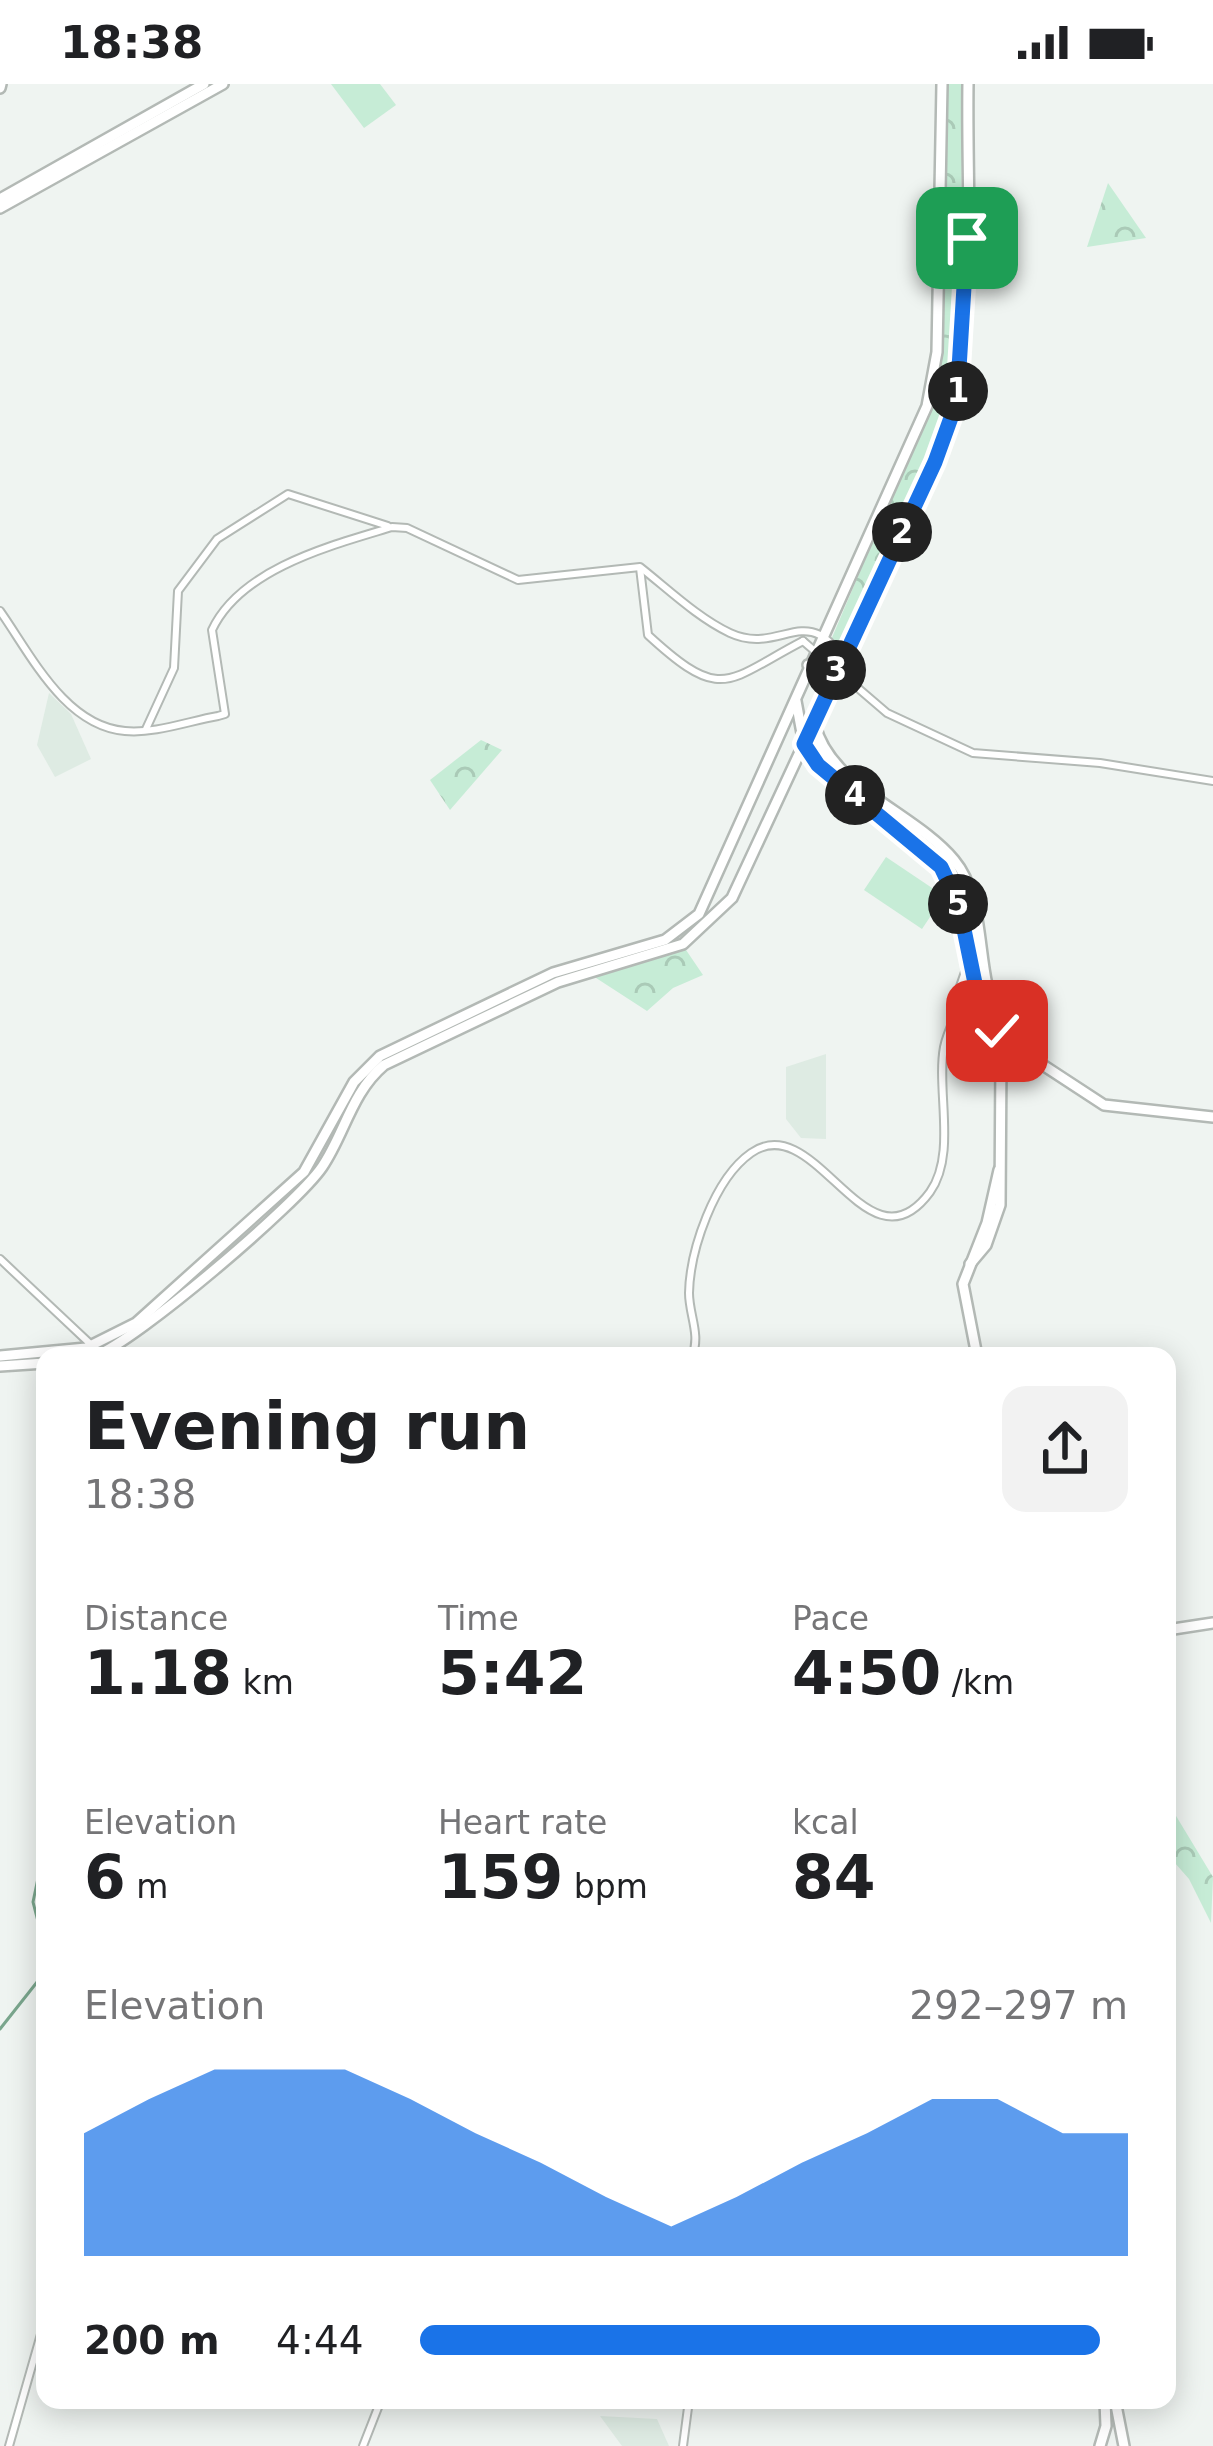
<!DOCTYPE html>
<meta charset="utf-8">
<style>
body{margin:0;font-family:"DejaVu Sans",sans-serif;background:#f2f2f2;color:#202124;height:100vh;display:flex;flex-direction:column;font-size:45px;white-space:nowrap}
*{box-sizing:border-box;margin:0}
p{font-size:39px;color:#757577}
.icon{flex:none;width:66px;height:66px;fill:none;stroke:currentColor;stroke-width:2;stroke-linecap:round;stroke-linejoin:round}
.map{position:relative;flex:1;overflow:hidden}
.panel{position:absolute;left:36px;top:1263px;width:1140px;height:1062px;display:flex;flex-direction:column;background:#fff;border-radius:24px;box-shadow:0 6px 30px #0003}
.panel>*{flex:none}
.pin{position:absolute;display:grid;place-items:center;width:102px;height:102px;color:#fff;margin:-51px;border-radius:24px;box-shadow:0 6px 18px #0006}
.km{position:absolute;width:60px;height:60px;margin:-30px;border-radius:50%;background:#222;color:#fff;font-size:33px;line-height:60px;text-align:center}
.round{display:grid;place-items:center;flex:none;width:126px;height:126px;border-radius:24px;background:#f2f2f2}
.head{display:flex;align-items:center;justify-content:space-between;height:204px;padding:0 48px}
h1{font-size:66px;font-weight:700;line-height:90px}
.stats{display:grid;grid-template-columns:repeat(3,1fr);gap:18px;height:204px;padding:12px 48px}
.stats div{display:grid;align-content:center}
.stats b{font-size:60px;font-weight:700}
.stats small{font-size:33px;font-weight:400}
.stats p{font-size:33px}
.chart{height:336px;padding:24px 48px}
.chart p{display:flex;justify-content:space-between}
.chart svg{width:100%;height:216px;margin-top:12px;fill:#1a73e8;opacity:.7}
ul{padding:0 48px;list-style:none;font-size:39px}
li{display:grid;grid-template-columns:192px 144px 1fr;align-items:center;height:90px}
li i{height:30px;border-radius:15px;background:#1a73e8}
.status{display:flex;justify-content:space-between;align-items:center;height:84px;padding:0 60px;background:#fff;direction:ltr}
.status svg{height:33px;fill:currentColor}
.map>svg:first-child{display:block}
.built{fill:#deebe3}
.green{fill:#c6ecd6}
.park{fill:url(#park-crowns)}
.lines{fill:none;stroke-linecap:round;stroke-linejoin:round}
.stream{stroke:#7aa68d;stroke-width:3}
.minor-casing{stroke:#b3b9b5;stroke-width:10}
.major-casing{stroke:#b3b9b5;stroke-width:14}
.minor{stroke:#fff;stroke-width:6}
.major{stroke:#fff;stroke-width:9}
.route-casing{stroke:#fff;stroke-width:24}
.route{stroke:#1a73e8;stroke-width:15}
</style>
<div class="status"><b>18:38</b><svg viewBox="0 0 49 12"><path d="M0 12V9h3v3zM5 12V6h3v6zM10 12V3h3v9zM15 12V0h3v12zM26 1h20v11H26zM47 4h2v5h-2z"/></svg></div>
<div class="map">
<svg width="1213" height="2362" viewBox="0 0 1213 2362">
<defs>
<pattern id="park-crowns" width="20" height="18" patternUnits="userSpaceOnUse" patternTransform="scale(3)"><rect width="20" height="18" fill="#c6ecd6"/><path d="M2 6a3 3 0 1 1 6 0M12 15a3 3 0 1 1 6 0" fill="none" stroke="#aacab7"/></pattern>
</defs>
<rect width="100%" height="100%" fill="#eff4f1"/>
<g class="built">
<polygon points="49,609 71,630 91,675 55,693 37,661"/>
<polygon points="826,970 826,1055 801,1054 786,1035 786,983"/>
<polygon points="600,2332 657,2335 669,2362 622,2362"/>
</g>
<g class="green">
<polygon points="331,0 380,0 396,21 364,44"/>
<polygon points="886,773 944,812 922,845 864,806"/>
</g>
<g class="park">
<polygon points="948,0 963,0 959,269 943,346 842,565 831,556 935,310 941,270"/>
<polygon points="1108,99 1146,154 1087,163"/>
<polygon points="481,656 502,666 450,726 430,696"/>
<polygon points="684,863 703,891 673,904 647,927 593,892"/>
<polygon points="1167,1717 1213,1793 1211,1839 1189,1795 1167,1770"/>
</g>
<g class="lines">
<g class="stream">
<polyline points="45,1761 33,1818 45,1865"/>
<polyline points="0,1945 45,1888"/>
</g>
<g class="minor-casing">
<g id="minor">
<path d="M 640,484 L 648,551 C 723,620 726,597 803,557"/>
<path d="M 0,527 C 31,571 65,642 125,647 C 154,650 189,637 218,632 L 225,630 L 212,546 C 241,484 333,461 392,443 L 407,444 L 518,496 L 640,483 C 668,505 698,534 730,549 C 786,575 813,501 858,604"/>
<polyline points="803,557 887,629 973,669 1100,679 1213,697"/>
<polyline points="146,645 174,584 178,507 217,455 288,410 388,442"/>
<polyline points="983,883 965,888 957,911 968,923 987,919"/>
<polyline points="0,1175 102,1271"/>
<path d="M 692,1272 C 701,1251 689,1231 689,1209 C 690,1166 714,1095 751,1069 C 816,1023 867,1194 930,1108 C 957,1070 936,1006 944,963 C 947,948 955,933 961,920"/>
<polyline points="9,2362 45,2236"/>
<polyline points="363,2362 381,2316"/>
<polyline points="683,2362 689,2316"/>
</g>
</g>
<g class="major-casing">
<g id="major">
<polyline points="0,4 1,0"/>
<polyline points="0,115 204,0"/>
<polyline points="0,124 223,0"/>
<polyline points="808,581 823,589 824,608"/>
<polyline points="796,617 804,660 813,675 941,783 959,821 976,904 997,947 1001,973 1000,1121 986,1161 970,1180"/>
<path d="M 815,641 C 830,703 915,729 954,776 C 981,808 978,861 987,901 C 992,925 1011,948 1002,972"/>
<polyline points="1003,955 1104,1021 1213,1033"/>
<polyline points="0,1272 86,1264 136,1239 304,1088 354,998 380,972 553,889 665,856 699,830 927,322 937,268 942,0"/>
<path d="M 95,1272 C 136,1257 297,1120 322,1083 C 345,1049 351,1009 384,981 L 558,898 L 683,860 L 732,814 L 935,378 C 981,259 966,125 968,0"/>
<polyline points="977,1272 963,1200 987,1139 999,1086"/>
<polyline points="0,1282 45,1279"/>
<polyline points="1167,1546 1213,1539"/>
<polyline points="1115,2316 1124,2362"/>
<polyline points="1100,2362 1106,2342 1105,2316"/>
</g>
</g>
<use href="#minor" class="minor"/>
<use href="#major" class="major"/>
</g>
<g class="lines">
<g class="route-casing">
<polyline id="route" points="967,154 957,317 935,378 804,660 818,681 941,783 959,821 976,904 997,947"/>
</g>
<use href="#route" class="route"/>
</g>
</svg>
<div class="pin" style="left:967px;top:154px;background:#1e9e55"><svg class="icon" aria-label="arrive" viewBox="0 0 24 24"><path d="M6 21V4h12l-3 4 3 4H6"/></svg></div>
<div class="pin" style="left:997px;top:947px;background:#d93025"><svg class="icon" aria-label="check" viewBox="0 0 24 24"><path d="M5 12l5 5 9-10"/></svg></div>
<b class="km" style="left:958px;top:307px">1</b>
<b class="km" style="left:902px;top:448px">2</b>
<b class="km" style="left:836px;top:586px">3</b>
<b class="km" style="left:855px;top:711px">4</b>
<b class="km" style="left:958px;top:820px">5</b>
<section class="panel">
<div class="head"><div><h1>Evening run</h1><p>18:38</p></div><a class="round"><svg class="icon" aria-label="share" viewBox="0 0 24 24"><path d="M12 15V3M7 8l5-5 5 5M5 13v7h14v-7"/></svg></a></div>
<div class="stats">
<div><p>Distance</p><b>1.18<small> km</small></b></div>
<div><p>Time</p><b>5:42</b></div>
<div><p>Pace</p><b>4:50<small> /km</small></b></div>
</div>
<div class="stats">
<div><p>Elevation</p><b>6<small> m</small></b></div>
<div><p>Heart rate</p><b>159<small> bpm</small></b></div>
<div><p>kcal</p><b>84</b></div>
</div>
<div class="chart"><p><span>Elevation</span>292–297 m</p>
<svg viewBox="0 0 160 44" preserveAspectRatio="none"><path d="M0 44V19L10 12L20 6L30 6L40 6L50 12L60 19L70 25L80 32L90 38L100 32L110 25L120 19L130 12L140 12L150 19L160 19V44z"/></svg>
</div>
<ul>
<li><b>200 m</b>4:44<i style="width:96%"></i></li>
</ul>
</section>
</div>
